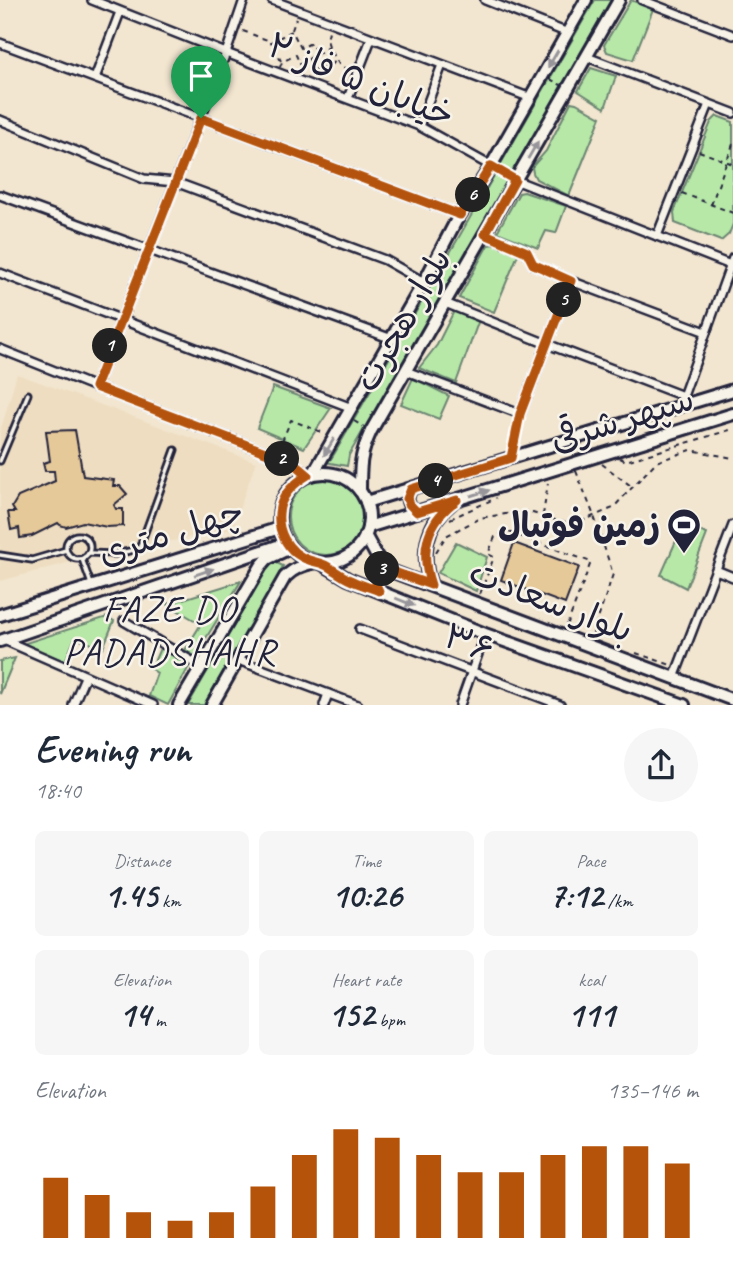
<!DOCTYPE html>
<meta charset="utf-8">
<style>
body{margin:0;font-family:Caveat,"Playpen Sans Arabic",sans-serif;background:#f6f6f7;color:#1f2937;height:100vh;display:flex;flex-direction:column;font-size:26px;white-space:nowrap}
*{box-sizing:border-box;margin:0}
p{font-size:23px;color:#747a83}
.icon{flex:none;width:38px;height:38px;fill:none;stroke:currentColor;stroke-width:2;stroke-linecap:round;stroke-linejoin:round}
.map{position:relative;height:705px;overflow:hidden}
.panel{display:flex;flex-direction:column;background:#fff;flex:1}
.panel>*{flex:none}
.pin{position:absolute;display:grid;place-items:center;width:60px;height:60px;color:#fff;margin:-72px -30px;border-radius:50% 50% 50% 0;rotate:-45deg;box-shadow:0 0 7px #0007}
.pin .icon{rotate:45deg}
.km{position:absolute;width:35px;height:35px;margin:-18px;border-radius:50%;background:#222;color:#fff;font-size:19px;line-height:35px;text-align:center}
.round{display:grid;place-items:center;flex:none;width:74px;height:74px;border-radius:37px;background:#f6f6f7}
.head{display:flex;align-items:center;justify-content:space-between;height:119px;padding:0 35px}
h1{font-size:38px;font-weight:600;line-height:52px}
.metrics{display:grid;grid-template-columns:repeat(3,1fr);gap:10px;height:119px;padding:7px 35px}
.metrics div{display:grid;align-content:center;border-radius:10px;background:#f6f6f7;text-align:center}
.metrics b{font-size:35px;font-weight:600}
.metrics small{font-size:19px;font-weight:400}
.metrics p{font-size:19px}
.chart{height:196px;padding:14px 35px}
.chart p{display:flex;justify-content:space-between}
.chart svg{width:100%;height:126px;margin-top:7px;stroke:#b45309;stroke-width:6}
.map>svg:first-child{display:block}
.built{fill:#eeddc0}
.green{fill:#b7e8a8;stroke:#6c8572;stroke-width:2}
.building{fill:#e6c999;stroke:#22223b;stroke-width:2}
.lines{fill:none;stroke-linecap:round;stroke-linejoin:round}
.lane-casing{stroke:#22223b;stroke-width:9}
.street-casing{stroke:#22223b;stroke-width:12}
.secondary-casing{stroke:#22223b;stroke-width:16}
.path{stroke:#22223b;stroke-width:2;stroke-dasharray:5 5;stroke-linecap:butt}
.lane{stroke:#f7f3e8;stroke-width:3.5}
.street{stroke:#f7f3e8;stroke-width:7}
.secondary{stroke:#f7f3e8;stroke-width:10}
.oneway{fill:#97959a}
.route-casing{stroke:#fff;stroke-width:14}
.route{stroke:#b45309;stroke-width:9}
.labels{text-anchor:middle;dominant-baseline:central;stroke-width:5;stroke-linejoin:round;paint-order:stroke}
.street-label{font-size:35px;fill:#22223b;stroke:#f7f3e8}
.poi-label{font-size:35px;font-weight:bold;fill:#22223b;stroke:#f7f3e8;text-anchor:end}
.neighbourhood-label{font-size:37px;letter-spacing:2px;fill:#22223b;stroke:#f7f3e8}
</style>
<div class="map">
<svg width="733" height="705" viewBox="0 0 733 705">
<rect width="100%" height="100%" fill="#f2e6d0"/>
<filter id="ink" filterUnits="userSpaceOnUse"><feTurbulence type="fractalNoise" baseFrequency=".0143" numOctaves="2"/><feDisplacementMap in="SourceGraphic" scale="14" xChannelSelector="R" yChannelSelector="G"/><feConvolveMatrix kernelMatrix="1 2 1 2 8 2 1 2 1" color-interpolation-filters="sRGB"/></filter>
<g filter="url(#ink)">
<polygon class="built" points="17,374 256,462 232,529 82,559 0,581 0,432"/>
<g class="green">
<polygon points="595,0 611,0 349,455 347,466 325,462 331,459 336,451"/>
<polygon points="631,0 653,9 633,60 607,52 604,45"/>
<polygon points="591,68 616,76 605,108 578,91"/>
<polygon points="571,102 576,103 601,117 569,196 536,179 533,173 532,167 546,151"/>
<polygon points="717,116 733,122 733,224 729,234 721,241 675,223 674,212 711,122"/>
<polygon points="524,192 566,206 556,233 546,231 538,248 497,232 519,193"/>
<polygon points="494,244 519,252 494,312 459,298 488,245"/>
<polygon points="456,307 480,317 456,383 419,368 437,345"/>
<polygon points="413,378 449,396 439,419 401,404"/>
<polygon points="273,387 331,408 304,448 257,428"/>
<circle cx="326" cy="517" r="38"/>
<polygon points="683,525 707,534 686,588 661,575"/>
<polygon points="456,542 487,557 476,591 438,573"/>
<polygon points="275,562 283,566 277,579 204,705 188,705 270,563"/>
<polygon points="241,581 195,656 185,650 201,624 167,604"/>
<polygon points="107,617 114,621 103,648 75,638 63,666 13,647"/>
<polygon points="161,646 191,663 168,705 149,696 157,673 151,669"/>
<polygon points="15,658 0,694 0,661"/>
</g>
<g class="building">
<polygon points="75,430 83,476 114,480 113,486 120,486 127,494 114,505 116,509 123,509 123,526 107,527 83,522 66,527 60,525 58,523 32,536 20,538 19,528 11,530 8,512 15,512 12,507 18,497 55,481 54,471 45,471 43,463 50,461 46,431"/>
<polygon points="514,543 579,567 565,604 501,580"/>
</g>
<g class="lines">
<g class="lane-casing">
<g id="lane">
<polyline points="0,461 28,394"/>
<circle cx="78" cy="547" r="12"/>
<polyline points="89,553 115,554 139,549 175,450"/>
<polyline points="0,555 32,560 66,550"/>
<polyline points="82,559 91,584"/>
</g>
</g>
<g class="street-casing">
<g id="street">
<polyline points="92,0 226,53 419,126 491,166"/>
<polyline points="272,0 531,98"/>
<polyline points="485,0 568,33"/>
<polyline points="642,0 733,35"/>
<polyline points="0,43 460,215"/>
<polyline points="587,57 733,113"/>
<polyline points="95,78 120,12"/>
<polyline points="348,98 371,39"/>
<polyline points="0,120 144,179 175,182 385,260 424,282"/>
<polyline points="419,126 442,65"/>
<polyline points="515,180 733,266"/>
<polyline points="0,195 392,339"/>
<polyline points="485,234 527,252 533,264 571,281 706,332"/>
<polyline points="657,236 709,104"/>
<polyline points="0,273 352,408"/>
<polyline points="445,303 547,344 683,396"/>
<polyline points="0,349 95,387 294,463 308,475"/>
<polyline points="406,371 520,414 571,281"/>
<polyline points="95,387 226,53 244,0"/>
<polyline points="682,399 733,258"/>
<polyline points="716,570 733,577"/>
<polyline points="124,621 202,667"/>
<polyline points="360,629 560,705"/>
<polyline points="4,640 153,705"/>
<polyline points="238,660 358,705"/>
<polyline points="674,678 733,525"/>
<polyline points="73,705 85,677"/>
<polyline points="324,705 328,694"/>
<polyline points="460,705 485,634"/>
</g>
</g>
<g class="secondary-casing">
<g id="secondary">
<circle cx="324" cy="518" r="45"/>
<polyline points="313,474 424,282 456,221 491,166 586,0"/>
<path d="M 411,489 C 405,498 407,506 417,512"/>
<path d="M 360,491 C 360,465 360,455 371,431 L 619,0"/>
<polyline points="366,502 733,390"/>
<polyline points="368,527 733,414"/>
<polyline points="365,535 383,568 733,700"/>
<polyline points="321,563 348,579 485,634 684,705"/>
<path d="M 431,585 C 420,555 426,523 452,503"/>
<polyline points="0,615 280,528"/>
<polyline points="0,641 286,543"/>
<polyline points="179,705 261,566 267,559 288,549"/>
<path d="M 212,705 L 285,577 C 294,568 303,565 316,562"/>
</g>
</g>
<g class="path">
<polyline points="292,30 296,18"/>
<polyline points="243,31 270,41"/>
<polyline points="329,46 327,40 329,31"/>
<polyline points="309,60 316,72 335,62"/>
<polyline points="281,61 271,42 292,31 301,48 311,43 317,54"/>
<polyline points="280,67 282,62 296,55 300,64 329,47 340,66 350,70"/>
<polyline points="550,79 561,85"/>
<polyline points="699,151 733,164"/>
<polyline points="498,170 509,176"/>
<polyline points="682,193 733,213"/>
<polyline points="711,205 733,144"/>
<polyline points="354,421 364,427"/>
<polyline points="513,448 518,422"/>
<polyline points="278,450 291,420 324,433"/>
<polyline points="620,458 626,461 733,429"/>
<polyline points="602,464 631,486"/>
<polyline points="576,471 594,516 613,574 592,637"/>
<polyline points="543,515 548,483"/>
<polyline points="450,519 496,498"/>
<polyline points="436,552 446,536 480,518 526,511 562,522 582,521 613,508 656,462 691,450 733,458"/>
<polyline points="480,594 494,557 488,554 495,537 506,531 591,562 566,628"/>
<polyline points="636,653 671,665"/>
</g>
<use href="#lane" class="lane"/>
<use href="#street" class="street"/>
<use href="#secondary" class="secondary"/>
</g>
<defs><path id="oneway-solid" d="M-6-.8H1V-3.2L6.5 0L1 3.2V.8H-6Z" transform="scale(1.75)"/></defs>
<g class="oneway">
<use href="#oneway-solid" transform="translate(553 59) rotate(120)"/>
<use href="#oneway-solid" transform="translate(533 150) rotate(-60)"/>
<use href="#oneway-solid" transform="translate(329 447) rotate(121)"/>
<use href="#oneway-solid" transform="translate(480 493) rotate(-17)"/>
<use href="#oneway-solid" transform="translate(204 572) rotate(-19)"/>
<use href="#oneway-solid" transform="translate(405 602) rotate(22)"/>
</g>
</g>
<g class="lines" filter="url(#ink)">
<g class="route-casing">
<path id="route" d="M 201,118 L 460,215 L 491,166 L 515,180 L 485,234 L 527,252 L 533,264 L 571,281 L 520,414 L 511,458 L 411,489 L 407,499 L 409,504 L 417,512 L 457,500 C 427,521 419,551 431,585 L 383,568 C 374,574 374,581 379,591 C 369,587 358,584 348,579 C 340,575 333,569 325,565 C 319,562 314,562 309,560 C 287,553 275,529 280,507 C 284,492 295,483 308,475 L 294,463 L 95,387 Z"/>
</g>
<use href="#route" class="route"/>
</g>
<defs>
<g id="stadium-pin" transform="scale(1.75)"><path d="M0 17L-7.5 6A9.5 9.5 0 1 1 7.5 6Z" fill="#22223b" stroke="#f7f3e8"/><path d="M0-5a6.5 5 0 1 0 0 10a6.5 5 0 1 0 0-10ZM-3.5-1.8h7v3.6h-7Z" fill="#fff"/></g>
</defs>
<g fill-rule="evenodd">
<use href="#stadium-pin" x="684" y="525"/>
</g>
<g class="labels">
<g class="street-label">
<text transform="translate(361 80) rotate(22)">خیابان ۵ فاز ۲</text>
<text transform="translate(403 320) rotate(-60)">بلوار هجرت</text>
<text transform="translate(622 419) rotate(-17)">سپهر شرقی</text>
<text transform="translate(171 532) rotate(-17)">چهل متری</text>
<text transform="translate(551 601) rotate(21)">بلوار سعادت</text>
<text transform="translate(469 643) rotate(21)">۳۶</text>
</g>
<g class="poi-label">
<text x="660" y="525">زمین فوتبال</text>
</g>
<g class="neighbourhood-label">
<text x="170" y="608">FAZE DO<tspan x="170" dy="43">PADADSHAHR</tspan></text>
</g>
</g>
</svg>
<div class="pin" style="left:201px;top:118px;background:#1e9e55"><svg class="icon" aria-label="arrive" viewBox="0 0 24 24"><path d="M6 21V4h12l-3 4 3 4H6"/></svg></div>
<b class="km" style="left:110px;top:346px">1</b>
<b class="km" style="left:282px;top:459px">2</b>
<b class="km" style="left:382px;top:569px">3</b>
<b class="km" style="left:436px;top:481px">4</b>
<b class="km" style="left:564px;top:300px">5</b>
<b class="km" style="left:473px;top:195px">6</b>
</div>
<section class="panel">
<div class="head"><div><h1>Evening run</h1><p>18:40</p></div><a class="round"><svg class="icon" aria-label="share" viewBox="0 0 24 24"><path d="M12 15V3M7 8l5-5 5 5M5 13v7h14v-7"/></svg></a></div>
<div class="metrics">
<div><p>Distance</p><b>1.45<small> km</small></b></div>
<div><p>Time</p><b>10:26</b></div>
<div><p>Pace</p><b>7:12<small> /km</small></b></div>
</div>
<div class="metrics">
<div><p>Elevation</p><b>14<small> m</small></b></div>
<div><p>Heart rate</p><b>152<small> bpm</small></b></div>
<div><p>kcal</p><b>111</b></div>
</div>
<div class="chart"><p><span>Elevation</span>135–146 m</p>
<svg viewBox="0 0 160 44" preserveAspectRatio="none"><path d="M5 44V23M15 44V29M25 44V35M35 44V38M45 44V35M55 44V26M65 44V15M75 44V6M85 44V9M95 44V15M105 44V21M115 44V21M125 44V15M135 44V12M145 44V12M155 44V18"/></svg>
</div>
</section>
